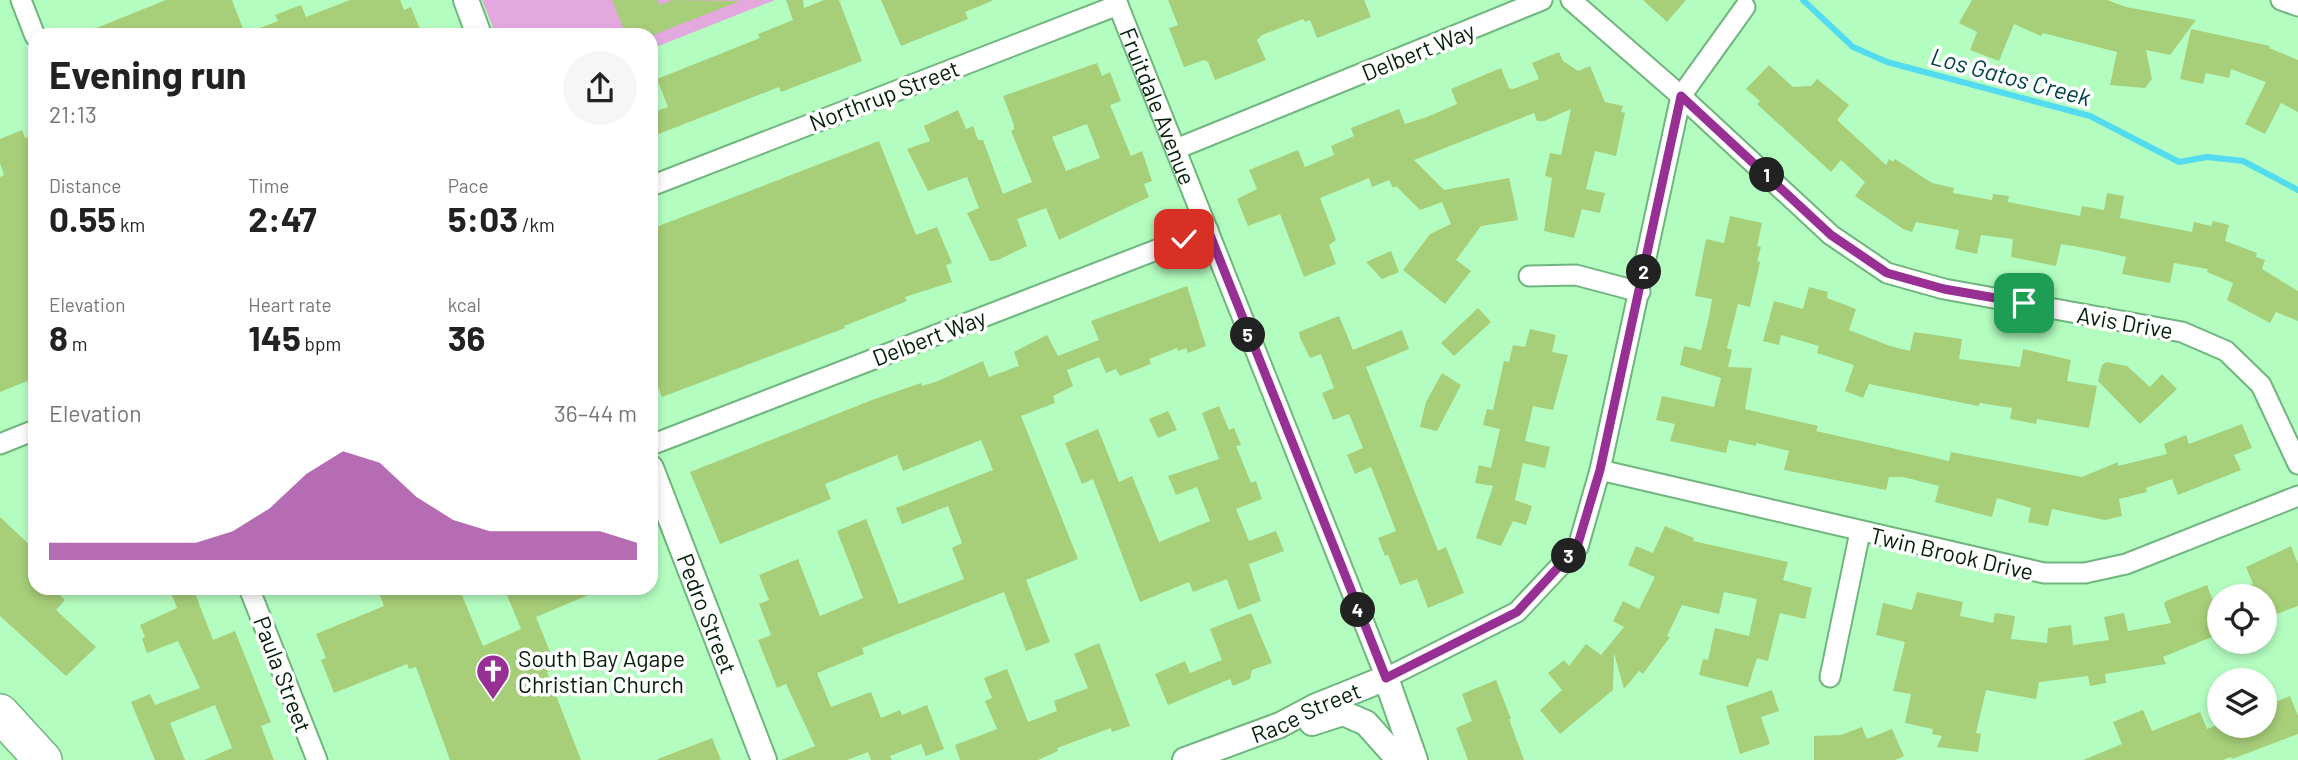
<!DOCTYPE html>
<meta charset="utf-8">
<style>
body{margin:0;font-family:Barlow,sans-serif;background:#f6f6f6;color:#222;height:100vh;display:flex;flex-direction:column;font-size:26px;white-space:nowrap}
*{box-sizing:border-box;margin:0}
p{font-size:23px;color:#767676}
.icon{flex:none;width:38px;height:38px;fill:none;stroke:currentColor;stroke-width:2;stroke-linecap:round;stroke-linejoin:round}
.map{position:relative;flex:1;overflow:hidden}
.sheet{position:absolute;left:28px;top:28px;width:630px;height:567px;display:flex;flex-direction:column;background:#fff;border-radius:21px;box-shadow:0 4px 10px #0003}
.sheet>*{flex:none}
.controls{position:absolute;left:2207px;top:584px;display:grid;gap:14px}
.controls a{display:grid;place-items:center;width:70px;height:70px;border-radius:50%;background:#fff;box-shadow:0 4px 10px #0003;font-size:35px}
.pin{position:absolute;display:grid;place-items:center;width:60px;height:60px;color:#fff;margin:-30px;border-radius:14px;box-shadow:0 4px 10px #0006}
.km{position:absolute;width:35px;height:35px;margin:-18px;border-radius:50%;background:#222;color:#fff;font-size:19px;line-height:35px;text-align:center}
.round{display:grid;place-items:center;flex:none;width:74px;height:74px;border-radius:37px;background:#f6f6f6}
.overview{display:flex;align-items:center;justify-content:space-between;height:119px;padding:0 21px}
h1{font-size:38px;font-weight:700;line-height:52px}
.figures{display:grid;grid-template-columns:repeat(3,1fr);gap:10px;height:119px;padding:7px 21px}
.figures div{display:grid;align-content:center}
.figures b{font-size:35px;font-weight:700}
.figures small{font-size:19px;font-weight:400}
.figures p{font-size:19px}
.chart{height:196px;padding:14px 21px}
.chart p{display:flex;justify-content:space-between}
.chart svg{width:100%;height:126px;margin-top:7px;fill:#972f94;opacity:.7}
.map>svg:first-child{display:block}
.green{fill:#e3a9df}
.lines{fill:none;stroke-linecap:round;stroke-linejoin:round}
.stream{stroke:#53dcf0;stroke-width:6}
.building{fill:#a7ce79;fill-rule:evenodd}
.minor-casing{stroke:#6fb57d;stroke-width:23}
.tertiary-casing{stroke:#6fb57d;stroke-width:28}
.motorway-casing{stroke:#6fb57d;stroke-width:40}
.minor{stroke:#fff;stroke-width:19}
.tertiary{stroke:#fff;stroke-width:24}
.motorway{stroke:#fff;stroke-width:37}
.route-casing{stroke:#fff;stroke-width:14}
.route{stroke:#972f94;stroke-width:9}
.labels{text-anchor:middle;dominant-baseline:central;stroke-width:7;stroke-linejoin:round;paint-order:stroke}
.street-label{font-size:23px;fill:#031f0a;stroke:#fff}
.poi-label{font-size:23px;fill:#031f0a;stroke:#fff;text-anchor:start}
.water-label{font-size:24px;font-style:italic;fill:#00424b;stroke:#fff}
</style>
<div class="map">
<svg width="2298" height="760" viewBox="0 0 2298 760">
<rect width="100%" height="100%" fill="#b4fdc0"/>
<polygon class="green" points="482,0 775,0 651,49 651,35 496,35"/>
<g class="lines">
<polyline class="stream" points="1803,0 1853,47 1887,62 2090,116 2179,162 2207,157 2243,161 2298,190"/>
</g>
<g class="building">
<polygon points="166,0 232,0 245,34 278,21 275,15 301,5 306,17 350,0 400,0 404,10 411,7 421,32 412,35 203,35 202,31 191,35 79,35"/>
<polygon points="612,0 657,0 660,5 673,0 740,1 653,35 626,35"/>
<polygon points="786,0 803,0 804,8 824,0 839,0 862,61 781,92 779,87 651,137 651,113 668,107 657,79 760,38 758,34 793,20"/>
<polygon points="881,0 992,0 992,1 965,12 968,19 901,46"/>
<polygon points="1168,0 1364,0 1371,17 1317,38 1310,20 1305,22 1303,19 1262,35 1257,40 1266,60 1215,80 1208,62 1204,60 1184,67 1169,28 1178,25"/>
<polygon points="1643,0 1686,0 1667,22"/>
<polygon points="1972,0 2107,0 2126,7 2196,20 2170,55 2146,50 2152,79 2145,88 2110,85 2117,52 2043,33 2041,36 2014,24 1999,61 1970,50 1977,32 1959,23"/>
<polygon points="2191,29 2270,46 2269,48 2298,60 2298,112 2281,103 2265,134 2245,124 2266,82 2231,69 2229,78 2206,73 2203,84 2180,79"/>
<polygon points="1559,52 1563,61 1578,71 1590,66 1605,102 1623,106 1621,112 1625,113 1616,156 1595,151 1586,189 1605,193 1600,213 1582,209 1574,238 1544,231 1552,178 1545,176 1550,153 1561,155 1571,109 1544,121 1537,121 1534,113 1414,160 1444,190 1509,178 1514,200 1518,220 1481,226 1456,260 1471,271 1445,304 1403,270 1430,234 1451,224 1442,202 1420,210 1396,186 1393,188 1389,180 1372,187 1369,178 1320,198 1336,240 1329,245 1336,264 1304,277 1280,214 1248,226 1237,199 1257,189 1249,170 1298,150 1305,167 1334,155 1331,146 1354,136 1351,128 1399,109 1405,124 1427,117 1457,104 1451,89 1501,68 1509,88 1513,89 1539,79 1532,63"/>
<path d="M 1097,63 L 1102,76 L 1110,72 L 1121,101 L 1110,105 L 1131,156 L 1142,151 L 1152,181 L 1144,184 L 1149,197 L 1059,240 L 1046,208 L 1017,219 L 1027,246 L 998,260 L 990,261 L 967,213 L 979,208 L 967,177 L 928,191 L 907,149 L 930,141 L 924,126 L 958,110 L 966,129 L 973,126 L 978,140 L 983,140 L 1003,194 L 1032,182 L 1011,131 L 1014,129 L 1014,125 L 1003,96 ZM 1087,124 L 1100,158 L 1066,171 L 1052,137 Z"/>
<polygon points="1769,65 1793,87 1811,86 1817,79 1849,105 1837,120 1886,165 1889,159 1893,162 1895,159 1932,183 1954,188 1953,193 1992,200 1993,194 2009,196 2008,202 2080,216 2082,206 2104,210 2107,193 2124,196 2120,218 2192,232 2194,222 2211,226 2213,221 2229,225 2225,241 2257,253 2256,257 2265,260 2262,269 2298,291 2298,321 2276,312 2270,323 2227,300 2233,283 2207,272 2208,269 2174,263 2170,283 2122,274 2126,257 2096,250 2061,244 2056,266 2011,257 2013,239 1981,235 1977,254 1955,249 1959,230 1916,222 1912,232 1903,229 1855,196 1865,182 1841,160 1831,172 1757,104 1760,101 1746,89"/>
<polygon points="22,130 25,138 30,137 35,150 35,378 0,392 0,177 4,175 0,163 0,139"/>
<polygon points="879,141 916,235 937,227 952,263 946,265 952,282 905,297 907,301 844,326 845,328 662,397 651,368 651,229"/>
<polygon points="1730,216 1762,223 1757,246 1761,247 1757,261 1760,262 1750,307 1738,304 1727,348 1732,350 1728,367 1752,368 1745,409 1818,426 1816,431 1949,461 1951,452 2082,477 2118,462 2118,466 2167,454 2164,444 2186,435 2189,444 2242,424 2252,448 2234,455 2241,470 2178,495 2172,479 2146,488 2147,492 2119,499 2122,516 2105,520 2052,509 2048,526 2028,522 2031,508 1997,498 1992,517 1935,502 1939,486 1903,477 1889,477 1886,490 1784,470 1789,451 1756,443 1756,446 1729,440 1726,453 1670,441 1675,424 1656,420 1662,396 1714,407 1721,378 1680,365 1684,346 1701,350 1709,317 1712,299 1695,296 1706,239 1724,243"/>
<polygon points="1391,251 1399,272 1382,279 1366,262"/>
<polygon points="1187,286 1206,346 1188,353 1186,348 1178,351 1177,348 1149,359 1151,364 1120,376 1116,369 1106,373 1099,357 1067,370 1073,386 1053,396 1055,403 1021,416 1078,559 1026,580 1050,642 1026,651 1004,592 862,648 864,654 817,673 831,707 871,692 881,718 900,710 902,715 927,705 944,749 926,756 921,744 890,756 892,760 871,760 868,752 847,760 781,760 815,746 786,684 777,688 758,640 771,635 759,604 769,600 759,575 798,559 820,616 863,598 837,531 866,519 899,604 964,579 952,548 962,543 948,506 902,524 896,508 993,470 981,440 903,471 897,455 825,484 831,499 720,544 690,472 872,400 921,383 922,386 938,381 983,361 989,377 1019,366 1014,352 1047,335 1058,356 1099,340 1091,321"/>
<polygon points="1809,287 1828,292 1827,298 1856,309 1849,330 1890,346 1910,351 1914,332 1962,339 1959,359 2020,367 2023,349 2071,360 2067,381 2097,386 2089,428 2037,419 2036,424 2010,419 2012,408 1980,403 1978,406 1869,384 1863,398 1845,391 1854,365 1817,353 1819,346 1781,335 1779,345 1763,341 1774,301 1803,309"/>
<polygon points="1478,308 1491,322 1454,356 1441,343"/>
<polygon points="1339,316 1353,350 1402,330 1409,349 1366,367 1438,551 1446,547 1464,593 1428,608 1417,579 1400,585 1388,555 1385,556 1378,538 1396,531 1386,505 1371,467 1355,474 1347,455 1363,448 1349,414 1333,420 1322,393 1334,388 1321,354 1310,358 1300,338 1299,332"/>
<polygon points="1530,329 1556,335 1552,352 1568,355 1553,410 1533,406 1525,441 1550,447 1545,468 1523,463 1515,500 1532,506 1526,525 1513,521 1501,546 1476,538 1493,486 1475,483 1479,465 1491,468 1500,429 1483,425 1487,409 1493,410 1504,361 1509,362 1513,345 1525,347"/>
<polygon points="2106,362 2127,366 2150,387 2162,374 2177,389 2140,424 2098,381 2102,365"/>
<polygon points="1442,373 1461,385 1437,431 1420,427 1426,402"/>
<polygon points="1219,406 1229,430 1234,428 1241,445 1236,446 1251,483 1256,481 1262,499 1236,509 1249,541 1276,531 1284,551 1249,564 1261,601 1238,610 1227,579 1193,592 1189,582 1140,602 1093,479 1082,484 1065,443 1098,429 1119,482 1132,476 1159,542 1210,521 1197,487 1176,495 1168,476 1219,459 1202,413"/>
<polygon points="1168,411 1177,430 1158,438 1149,419"/>
<polygon points="0,517 35,550 35,588 52,588 65,600 56,610 96,647 66,676 0,616"/>
<polygon points="1665,526 1694,538 1693,541 1788,562 1783,580 1812,588 1805,619 1780,613 1768,661 1757,658 1748,687 1699,675 1703,659 1708,660 1715,628 1749,636 1757,599 1724,592 1719,614 1682,605 1667,636 1670,637 1643,674 1639,671 1624,689 1614,653 1613,690 1560,734 1540,710 1562,690 1548,673 1564,660 1569,666 1586,644 1601,655 1624,627 1613,621 1623,601 1639,609 1655,577 1628,565 1636,546 1653,553"/>
<polygon points="2291,546 2298,564 2298,606 2264,619 2264,597 2223,597 2253,584 2246,567"/>
<polygon points="2207,585 2219,616 2219,634 2163,657 2166,664 2105,674 2106,683 2090,686 2088,676 2039,682 2036,699 1986,690 1976,733 1981,734 1978,752 1937,747 1942,736 1932,734 1933,729 1905,723 1911,694 1893,691 1905,642 1876,635 1883,603 1912,610 1917,592 1963,602 1960,616 1993,623 1995,613 2015,616 2011,639 2047,643 2048,628 2071,625 2073,645 2109,640 2104,617 2124,613 2128,631 2171,623 2164,604 2166,601"/>
<polygon points="169,588 193,588 213,640 235,631 271,722 261,726 274,760 204,760 232,748 215,705 170,723 185,760 155,760 131,702 150,694 155,705 200,688 178,641 147,653 142,639 145,637 140,625 177,608"/>
<polygon points="377,588 459,588 483,646 521,629 504,588 605,588 536,617 557,669 547,672 581,760 450,760 416,667 409,669 407,664 334,693 321,660 326,658 316,634 384,606"/>
<polygon points="1251,613 1272,663 1252,670 1250,679 1233,686 1230,679 1168,705 1155,674 1185,661 1190,673 1222,660 1210,629"/>
<polygon points="1099,643 1130,726 1112,732 1111,728 1057,748 1058,751 1038,760 960,760 955,745 997,729 985,701 992,698 984,678 1007,669 1028,722 1057,711 1054,701 1088,688 1074,654"/>
<polygon points="1496,680 1511,719 1509,719 1524,760 1468,760 1456,728 1472,721 1462,694"/>
<polygon points="1772,690 1779,711 1761,717 1770,744 1740,754 1726,706"/>
<polygon points="2290,696 2298,716 2298,734 2232,759 2231,757 2223,760 2083,760 2122,744 2113,722 2143,710 2152,731 2200,712 2207,729 2215,726 2264,726 2264,707"/>
<polygon points="1862,727 1867,739 1892,729 1904,756 1895,760 1814,760 1814,736 1841,735"/>
<polygon points="712,738 721,760 658,760 658,759"/>
</g>
<g class="lines">
<g class="minor-casing">
<g id="minor">
<polyline points="21,0 35,36"/>
<path id="s1" d="M 1116,0 L 1386,678 L 1517,612 L 1578,547 L 1600,470 L 1681,96 L 1745,7"/>
<polyline points="1571,0 1681,96 1831,235 1887,273 1944,289 2182,332 2226,351 2261,385 2298,464"/>
<polyline points="2281,0 2298,6"/>
<polyline points="1176,149 1542,0"/>
<polyline points="651,186 1118,5"/>
<polyline points="1529,276 1576,275 1640,292"/>
<polyline points="0,444 35,430"/>
<polyline points="651,445 1208,230"/>
<polyline points="1600,470 2044,573 2085,573 2126,564 2298,496"/>
<polyline points="249,588 317,760"/>
<polyline points="1830,677 1860,532"/>
</g>
</g>
<g class="tertiary-casing">
<g id="tertiary">
<polyline points="466,0 479,35"/>
<path id="s2" d="M 651,468 L 764,760"/>
<polyline points="1312,723 1343,713 1366,723 1399,760"/>
<path id="s3" d="M 1185,760 L 1280,725 L 1314,707 L 1386,678 L 1415,760"/>
</g>
</g>
<g class="motorway-casing">
<polyline id="motorway" points="0,713 43,760"/>
</g>
<use href="#minor" class="minor"/>
<use href="#tertiary" class="tertiary"/>
<use href="#motorway" class="motorway"/>
</g>
<g class="lines">
<g class="route-casing">
<polyline id="route" points="1184,239 1208,230 1386,678 1517,612 1577,547 1600,470 1681,96 1831,235 1887,273 1944,289 2024,303"/>
</g>
<use href="#route" class="route"/>
</g>
<defs>
<g id="church-pin" transform="scale(1.75)"><path d="M0 17L-7.5 6A9.5 9.5 0 1 1 7.5 6Z" fill="#972f94" stroke="#fff"/><path d="M-1.2-6h2.4v3.5h3.3v2.4h-3.3V6h-2.4V-.1h-3.3v-2.4h3.3Z" fill="#fff"/></g>
</defs>
<g fill-rule="evenodd">
<use href="#church-pin" x="493" y="671"/>
</g>
<g class="labels">
<g class="street-label">
<text transform="translate(1418 51) rotate(-22)">Delbert Way</text>
<text transform="translate(884 95) rotate(-21)">Northrup Street</text>
<text stroke="none"><textPath href="#s1" startOffset="114">Fruitdale Avenue</textPath></text>
<text transform="translate(2125 322) rotate(10)">Avis Drive</text>
<text transform="translate(929 337) rotate(-21)">Delbert Way</text>
<text transform="translate(1952 553) rotate(13)">Twin Brook Drive</text>
<text stroke="none"><textPath href="#s2" startOffset="156">Pedro Street</textPath></text>
<text transform="translate(283 674) rotate(69)">Paula Street</text>
<text stroke="none"><textPath href="#s3" startOffset="130">Race Street</textPath></text>
</g>
<g class="poi-label">
<text x="518" y="658">South Bay Agape<tspan x="518" dy="26">Christian Church</tspan></text>
</g>
<g class="water-label">
<text transform="translate(2011 76) rotate(15)">Los Gatos Creek</text>
</g>
</g>
</svg>
<div class="controls">
<a><svg class="icon" aria-label="locate" viewBox="0 0 24 24"><circle cx="12" cy="12" r="6"/><path d="M12 2v4M12 18v4M2 12h4M18 12h4"/></svg></a>
<a><svg class="icon" aria-label="layers" viewBox="0 0 24 24"><path d="M12 4l9 5-9 5-9-5zM3 14l9 5 9-5"/></svg></a>
</div>
<div class="pin" style="left:2024px;top:303px;background:#1e9e55"><svg class="icon" aria-label="arrive" viewBox="0 0 24 24"><path d="M6 21V4h12l-3 4 3 4H6"/></svg></div>
<div class="pin" style="left:1184px;top:239px;background:#d93025"><svg class="icon" aria-label="check" viewBox="0 0 24 24"><path d="M5 12l5 5 9-10"/></svg></div>
<b class="km" style="left:1767px;top:175px">1</b>
<b class="km" style="left:1644px;top:272px">2</b>
<b class="km" style="left:1569px;top:556px">3</b>
<b class="km" style="left:1358px;top:610px">4</b>
<b class="km" style="left:1248px;top:335px">5</b>
<section class="sheet">
<div class="overview"><div><h1>Evening run</h1><p>21:13</p></div><a class="round"><svg class="icon" aria-label="share" viewBox="0 0 24 24"><path d="M12 15V3M7 8l5-5 5 5M5 13v7h14v-7"/></svg></a></div>
<div class="figures">
<div><p>Distance</p><b>0.55<small> km</small></b></div>
<div><p>Time</p><b>2:47</b></div>
<div><p>Pace</p><b>5:03<small> /km</small></b></div>
</div>
<div class="figures">
<div><p>Elevation</p><b>8<small> m</small></b></div>
<div><p>Heart rate</p><b>145<small> bpm</small></b></div>
<div><p>kcal</p><b>36</b></div>
</div>
<div class="chart"><p><span>Elevation</span>36–44 m</p>
<svg viewBox="0 0 160 44" preserveAspectRatio="none"><path d="M0 44V38L10 38L20 38L30 38L40 38L50 34L60 26L70 14L80 6L90 10L100 22L110 30L120 34L130 34L140 34L150 34L160 38V44z"/></svg>
</div>
</section>
</div>
